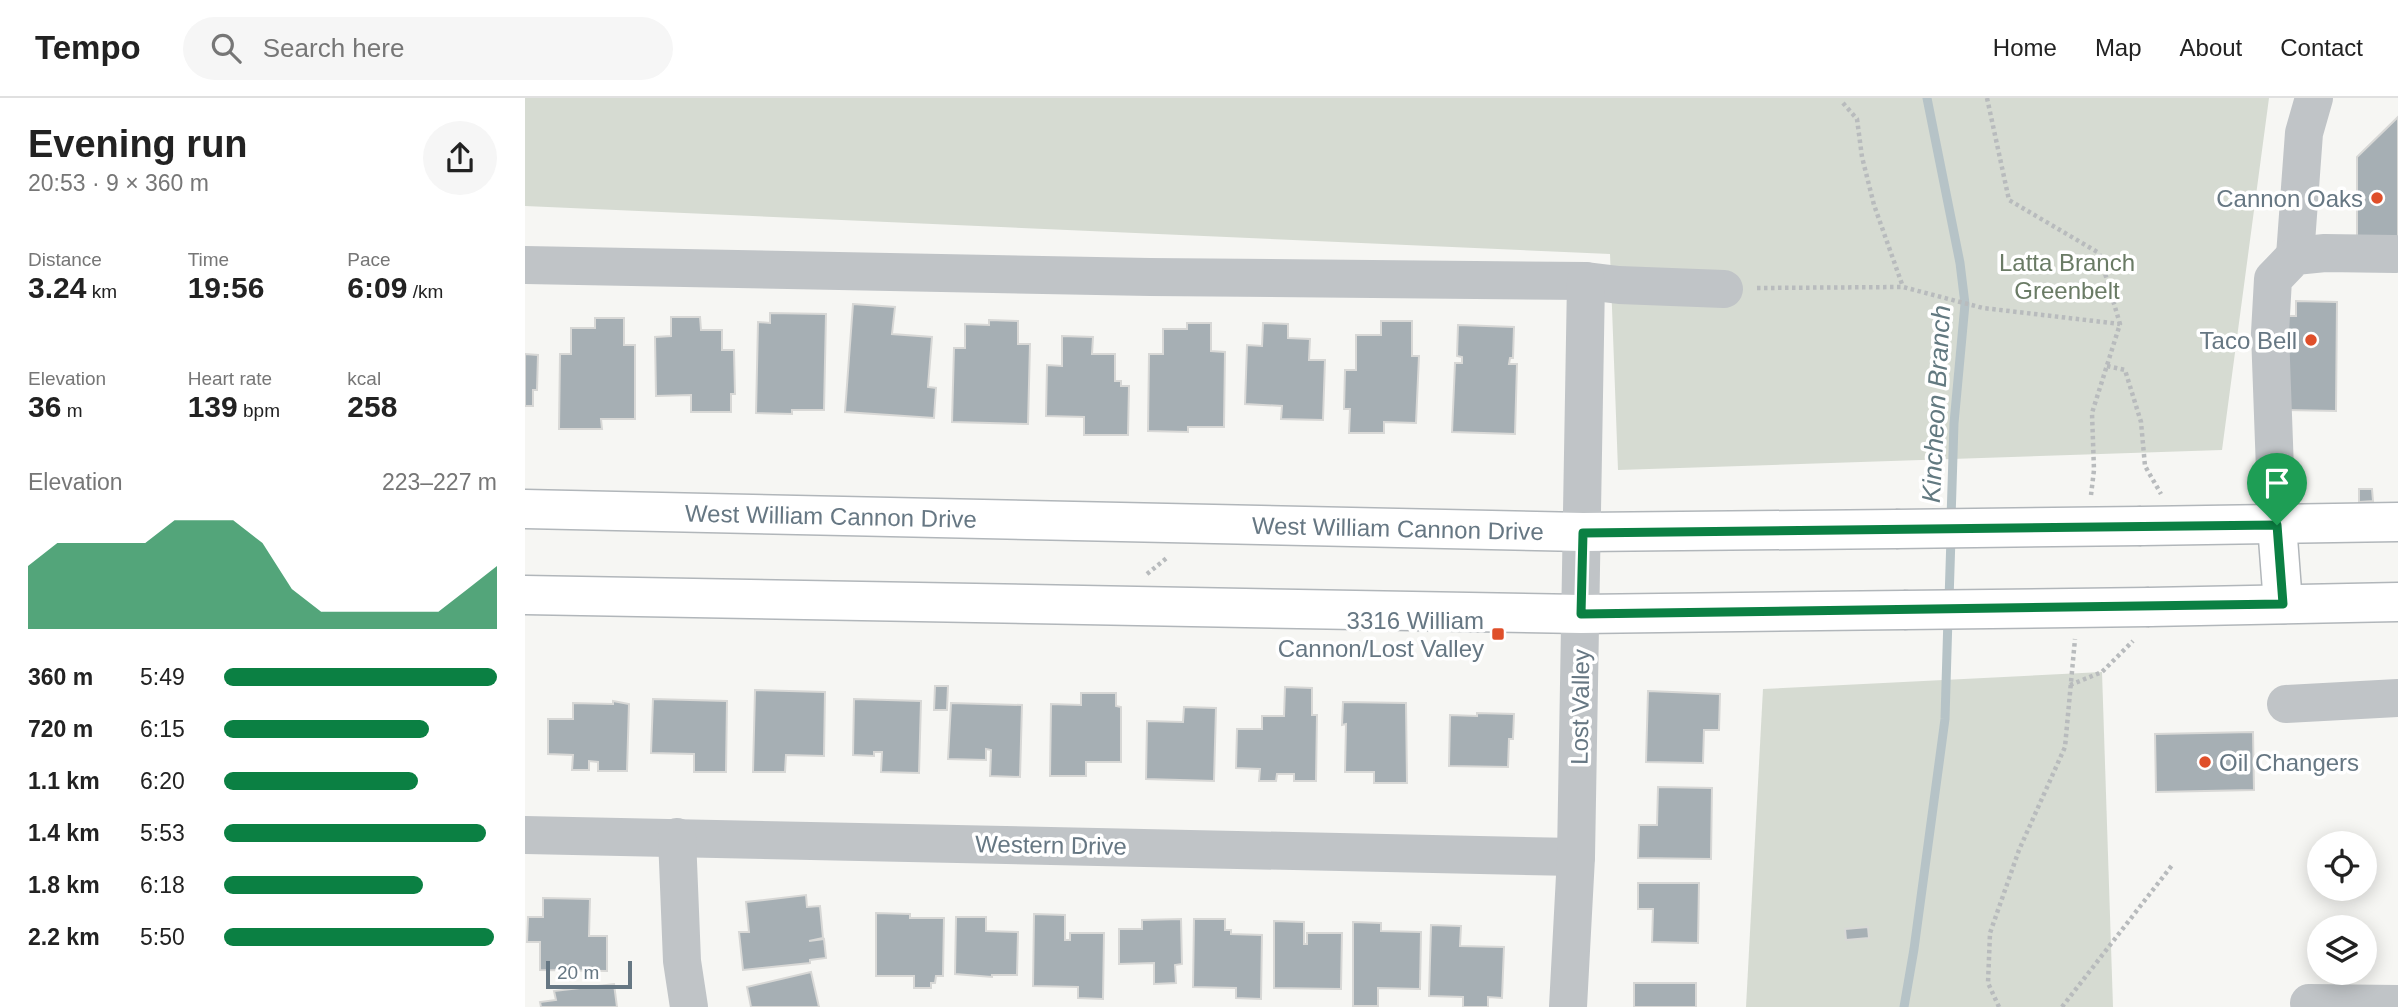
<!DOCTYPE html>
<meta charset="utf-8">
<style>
body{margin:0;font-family:Helvetica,sans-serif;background:#f6f6f6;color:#222;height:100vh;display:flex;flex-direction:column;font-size:26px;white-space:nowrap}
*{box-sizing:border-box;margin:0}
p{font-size:23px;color:#767676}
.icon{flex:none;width:38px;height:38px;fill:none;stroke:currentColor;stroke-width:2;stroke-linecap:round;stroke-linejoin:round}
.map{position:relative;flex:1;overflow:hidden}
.drawer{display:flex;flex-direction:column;background:#fff;width:525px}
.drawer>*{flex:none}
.tools{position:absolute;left:1782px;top:733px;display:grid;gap:14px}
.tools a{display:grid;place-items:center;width:70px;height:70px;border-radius:50%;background:#fff;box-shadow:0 4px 18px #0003;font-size:35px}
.scale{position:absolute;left:21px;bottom:18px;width:86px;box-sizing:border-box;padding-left:7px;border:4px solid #667783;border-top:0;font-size:19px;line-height:24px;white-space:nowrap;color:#667783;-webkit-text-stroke:5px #fff;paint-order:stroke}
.pin{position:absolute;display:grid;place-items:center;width:60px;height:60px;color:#fff;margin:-72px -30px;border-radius:50% 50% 50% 0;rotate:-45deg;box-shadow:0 0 7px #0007}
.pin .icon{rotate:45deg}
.round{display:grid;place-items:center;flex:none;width:74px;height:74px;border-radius:37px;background:#f6f6f6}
.headline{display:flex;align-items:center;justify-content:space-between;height:119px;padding:0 28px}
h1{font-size:38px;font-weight:700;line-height:52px}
.stats{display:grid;grid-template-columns:repeat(3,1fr);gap:10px;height:119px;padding:7px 28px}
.stats div{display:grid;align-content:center}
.stats b{font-size:30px;font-weight:700}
.stats small{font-size:19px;font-weight:400}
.stats p{font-size:19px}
.chart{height:196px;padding:14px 28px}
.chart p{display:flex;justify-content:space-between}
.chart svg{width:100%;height:126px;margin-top:7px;fill:#0b8043;opacity:.7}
ul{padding:0 28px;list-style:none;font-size:23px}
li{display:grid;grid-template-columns:112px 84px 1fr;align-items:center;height:52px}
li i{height:18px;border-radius:9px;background:#0b8043}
header{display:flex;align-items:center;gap:42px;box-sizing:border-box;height:98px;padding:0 35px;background:#fff;border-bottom:2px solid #e0e0e0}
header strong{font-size:33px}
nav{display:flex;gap:38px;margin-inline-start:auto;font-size:24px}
.search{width:490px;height:63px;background:#f6f6f6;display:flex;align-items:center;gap:18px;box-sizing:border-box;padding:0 24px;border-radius:38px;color:#767676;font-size:26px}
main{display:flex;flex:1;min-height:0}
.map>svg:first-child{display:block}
.green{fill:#d6dbd2}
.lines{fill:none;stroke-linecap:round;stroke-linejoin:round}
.stream{stroke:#b6c3c7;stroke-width:9}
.building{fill:#a6afb4;stroke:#d8d8d6;stroke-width:2}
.major-casing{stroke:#b1b6ba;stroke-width:41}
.path{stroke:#b8bbbd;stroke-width:4.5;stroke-dasharray:3.5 3.5;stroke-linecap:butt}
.minor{stroke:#c0c4c7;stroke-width:38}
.major{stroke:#fff;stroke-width:38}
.major-bridge-casing{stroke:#b1b6ba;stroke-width:41;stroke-linecap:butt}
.major-bridge{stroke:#fff;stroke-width:38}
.route-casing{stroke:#fff;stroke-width:14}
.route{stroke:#0b8043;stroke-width:9}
.poi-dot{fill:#df4f2a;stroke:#fff;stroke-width:2.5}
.labels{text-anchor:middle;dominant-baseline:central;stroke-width:7;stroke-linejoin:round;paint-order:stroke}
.poi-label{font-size:24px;fill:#667783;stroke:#fff;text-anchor:end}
.park-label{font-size:24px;fill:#6a7b65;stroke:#fff}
.street-label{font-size:24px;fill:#667783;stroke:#fff}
.water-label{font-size:26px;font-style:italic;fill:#627980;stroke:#fff}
</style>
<header>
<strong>Tempo</strong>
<div class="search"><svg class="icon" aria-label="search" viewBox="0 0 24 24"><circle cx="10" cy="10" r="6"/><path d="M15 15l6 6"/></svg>Search here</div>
<nav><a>Home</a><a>Map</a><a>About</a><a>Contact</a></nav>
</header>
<main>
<section class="drawer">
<div class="headline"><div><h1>Evening run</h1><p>20:53 · 9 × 360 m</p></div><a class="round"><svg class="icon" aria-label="share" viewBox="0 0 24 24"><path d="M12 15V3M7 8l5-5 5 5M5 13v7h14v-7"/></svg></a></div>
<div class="stats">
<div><p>Distance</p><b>3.24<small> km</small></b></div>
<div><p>Time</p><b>19:56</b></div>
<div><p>Pace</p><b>6:09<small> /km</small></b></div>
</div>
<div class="stats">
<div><p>Elevation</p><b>36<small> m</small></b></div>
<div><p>Heart rate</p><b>139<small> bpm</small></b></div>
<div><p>kcal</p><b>258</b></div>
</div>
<div class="chart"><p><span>Elevation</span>223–227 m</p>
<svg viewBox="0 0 160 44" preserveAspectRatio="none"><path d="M0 44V22L10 14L20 14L30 14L40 14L50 6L60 6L70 6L80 14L90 30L100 38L110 38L120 38L130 38L140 38L150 30L160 22V44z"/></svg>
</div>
<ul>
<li><b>360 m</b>5:49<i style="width:100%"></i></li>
<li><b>720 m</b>6:15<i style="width:75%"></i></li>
<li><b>1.1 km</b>6:20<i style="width:71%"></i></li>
<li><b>1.4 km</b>5:53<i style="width:96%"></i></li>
<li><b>1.8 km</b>6:18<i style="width:73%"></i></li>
<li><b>2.2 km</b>5:50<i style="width:99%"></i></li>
</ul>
</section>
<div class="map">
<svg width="1873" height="909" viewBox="0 0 1873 909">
<rect width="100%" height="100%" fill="#f6f6f3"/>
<g class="green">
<polygon points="0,0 1744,0 1697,352 1093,372 1085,156 0,108"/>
<polygon points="1577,574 1588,909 1221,909 1238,591"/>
</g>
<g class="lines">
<g class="stream">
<polyline points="1402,0 1435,165 1440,206 1429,325 1426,421"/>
<polyline points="1424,502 1426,439"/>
<polyline points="1379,909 1389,851 1420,621 1423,519"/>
</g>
</g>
<g class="building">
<polygon points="1873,19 1873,141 1832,140 1832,59"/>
<polygon points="1771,203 1812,204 1811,313 1759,312 1761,218 1771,218"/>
<polygon points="328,206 370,209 367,236 407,239 403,289 411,290 409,320 320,314"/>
<polygon points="245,215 301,216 299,312 267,312 267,316 231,315 233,224 245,225"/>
<polygon points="146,219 175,219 176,232 197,232 197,252 209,252 210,296 206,296 206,314 166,314 166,297 131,298 130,239 146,238"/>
<polygon points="70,220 99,220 99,247 110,247 110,321 76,321 77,331 34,331 35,256 46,256 46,230 70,230"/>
<polygon points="464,222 493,223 493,246 505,246 503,326 427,324 429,250 440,250 440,226 464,227"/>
<polygon points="856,223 887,223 887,258 894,258 891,325 859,324 859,335 824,335 825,311 819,311 820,272 831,272 831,237 856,237"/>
<polygon points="662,225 686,225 686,253 700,254 699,329 663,329 663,334 623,333 624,256 638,256 638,231 662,231"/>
<polygon points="738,225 763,226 763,240 785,241 784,262 800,262 798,322 756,321 757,308 720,306 722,247 737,248"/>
<polygon points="933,227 989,229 988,260 985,260 984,266 992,266 990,336 927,334 930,265 937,265 937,259 932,258"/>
<polygon points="537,238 568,239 567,256 590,256 590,283 596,283 596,288 604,288 603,337 559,337 559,319 521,318 522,267 537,268"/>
<polygon points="0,256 13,257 12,292 8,292 8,308 0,308"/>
<polygon points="1834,391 1847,391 1848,403 1834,404"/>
<polygon points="410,588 423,588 422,612 409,612"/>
<polygon points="760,589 787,590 787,617 792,617 791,683 769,683 769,676 752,676 751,683 734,683 735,671 711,670 712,631 737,631 737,618 759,618"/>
<polygon points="230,592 300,594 299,658 261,657 260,674 228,674"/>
<polygon points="1123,593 1195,596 1194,632 1179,632 1178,665 1121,664"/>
<polygon points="556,595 591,595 591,608 596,609 596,664 561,664 561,678 525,678 526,606 556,607"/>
<polygon points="128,601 202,603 201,674 169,674 169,656 126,655"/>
<polygon points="329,601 396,603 394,675 356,674 357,654 349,654 349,658 328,657"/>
<polygon points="88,603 104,606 102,673 73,673 73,664 64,663 64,672 47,672 48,657 23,656 23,621 48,621 48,605 88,606"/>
<polygon points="818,604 881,605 882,685 849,685 849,674 820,674 821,626 817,627"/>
<polygon points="426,605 497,607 495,679 465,678 466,652 461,651 461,662 423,661"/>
<polygon points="659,609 691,610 689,683 621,681 622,623 658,624"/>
<polygon points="952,615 989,616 988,641 984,641 983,669 924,668 925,617 952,618"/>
<polygon points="1728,634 1729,692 1631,694 1630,636"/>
<polygon points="1133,689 1187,690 1186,761 1113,760 1114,727 1132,727"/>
<polygon points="1113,785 1174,785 1173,845 1127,844 1128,811 1113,811"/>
<polygon points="281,797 282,809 295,808 298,840 284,843 299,841 301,860 285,862 285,865 218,872 214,834 224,834 221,804"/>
<polygon points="18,800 65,801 64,838 82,838 82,873 15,872 15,844 2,844 3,819 18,819"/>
<polygon points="351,815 385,816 385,820 419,820 418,878 411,878 410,885 406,885 406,890 389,890 389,878 351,878"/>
<polygon points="509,816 540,817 540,842 545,842 545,835 579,835 578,901 553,900 553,889 508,888"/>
<polygon points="431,819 461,819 461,833 493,834 492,877 467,877 467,879 430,876"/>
<polygon points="656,821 657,866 650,867 651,885 629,886 629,865 594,866 594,831 617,831 617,822"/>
<polygon points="669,821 700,821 700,832 706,832 706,836 737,837 736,901 711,900 711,890 668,889"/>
<polygon points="749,823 779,824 779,846 782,846 782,835 817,835 816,891 749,890"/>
<polygon points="828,824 856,825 856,833 896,834 895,891 853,890 853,908 828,908"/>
<polygon points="906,827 936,828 935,848 979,849 977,900 963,899 963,909 938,909 938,899 904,898"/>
<polygon points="1343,829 1344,840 1321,842 1320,831"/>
<polygon points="286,874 294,909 226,909 222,889"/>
<rect x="1109" y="885" width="62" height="24"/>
<polygon points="89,886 92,909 16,909 15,904 31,902 29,893"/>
</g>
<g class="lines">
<g class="major-casing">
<g id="major">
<path id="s1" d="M 0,411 L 1058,434 L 1371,431"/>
<polyline points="1752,427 1758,506"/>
<polyline points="1616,428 1873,424"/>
<polyline points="0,497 1056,516 1379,512"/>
<polyline points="1624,509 1873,504"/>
</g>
</g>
<g class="path">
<polyline points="1462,0 1484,102 1574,155 1595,226 1567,315 1569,372 1566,397"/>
<polyline points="1318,5 1332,21 1337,59 1349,107 1378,189"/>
<polyline points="1232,190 1378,189 1458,210 1595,226"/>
<polyline points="1582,268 1600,272 1616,324 1620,368 1636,396"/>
<polyline points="622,476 643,459"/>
<polyline points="1545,587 1577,574 1608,543"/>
<polyline points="1474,909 1463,885 1465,835 1494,752 1540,649 1550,541"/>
<polyline points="1537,909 1648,766"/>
</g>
<g class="minor">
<polyline points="1770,158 1779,35 1789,0"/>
<polyline points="0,167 625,179 1061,183 1094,187 1199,191"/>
<polyline points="1752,427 1745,235 1748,181 1770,158 1800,155 1870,156"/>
<polyline points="1761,606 1873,600"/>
<polyline points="0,737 1051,759"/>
<polyline points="152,739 157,863 164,909"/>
<polyline points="1784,905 1873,906"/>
<polyline points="1043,909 1051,759 1061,183"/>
</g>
<use href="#major" class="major"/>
<g class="major-bridge-casing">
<g id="major-bridge">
<polyline points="1371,431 1616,428"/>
<polyline points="1379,512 1624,509"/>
</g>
</g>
<use href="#major-bridge" class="major-bridge"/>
</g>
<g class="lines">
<g class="route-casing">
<polygon id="route" points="1752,427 1758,506 1056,516 1058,435"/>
</g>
<use href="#route" class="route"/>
</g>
<g class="poi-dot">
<circle cx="1852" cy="100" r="7"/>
<circle cx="1786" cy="242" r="7"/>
<rect x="966" y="529" width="14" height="14" rx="3.5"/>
<circle cx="1680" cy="664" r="7"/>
</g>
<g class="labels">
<g class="poi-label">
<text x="1838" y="100">Cannon Oaks</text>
<text x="1772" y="242">Taco Bell</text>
<text x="959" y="522">3316 William<tspan x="959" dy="28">Cannon/Lost Valley</tspan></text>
<text x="1694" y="664" text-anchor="start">Oil Changers</text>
</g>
<g class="park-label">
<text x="1542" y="164">Latta Branch<tspan x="1542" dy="28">Greenbelt</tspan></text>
</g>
<g class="street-label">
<text stroke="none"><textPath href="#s1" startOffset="306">West William Cannon Drive</textPath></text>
<text stroke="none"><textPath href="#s1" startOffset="873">West William Cannon Drive</textPath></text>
<text transform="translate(1055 609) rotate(-89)">Lost Valley</text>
<text transform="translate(526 747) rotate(1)">Western Drive</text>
</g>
<g class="water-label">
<text transform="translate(1411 306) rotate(-87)">Kincheon Branch</text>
</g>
</g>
</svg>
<div class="tools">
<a><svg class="icon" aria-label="locate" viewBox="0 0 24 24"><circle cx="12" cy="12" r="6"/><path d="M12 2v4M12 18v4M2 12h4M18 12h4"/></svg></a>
<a><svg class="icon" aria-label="layers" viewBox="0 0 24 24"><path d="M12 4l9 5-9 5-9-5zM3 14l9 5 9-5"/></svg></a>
</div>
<div class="scale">20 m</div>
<div class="pin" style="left:1752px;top:427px;background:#1e9e55"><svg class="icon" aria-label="arrive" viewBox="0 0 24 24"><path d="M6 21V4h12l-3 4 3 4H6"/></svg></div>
</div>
</main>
